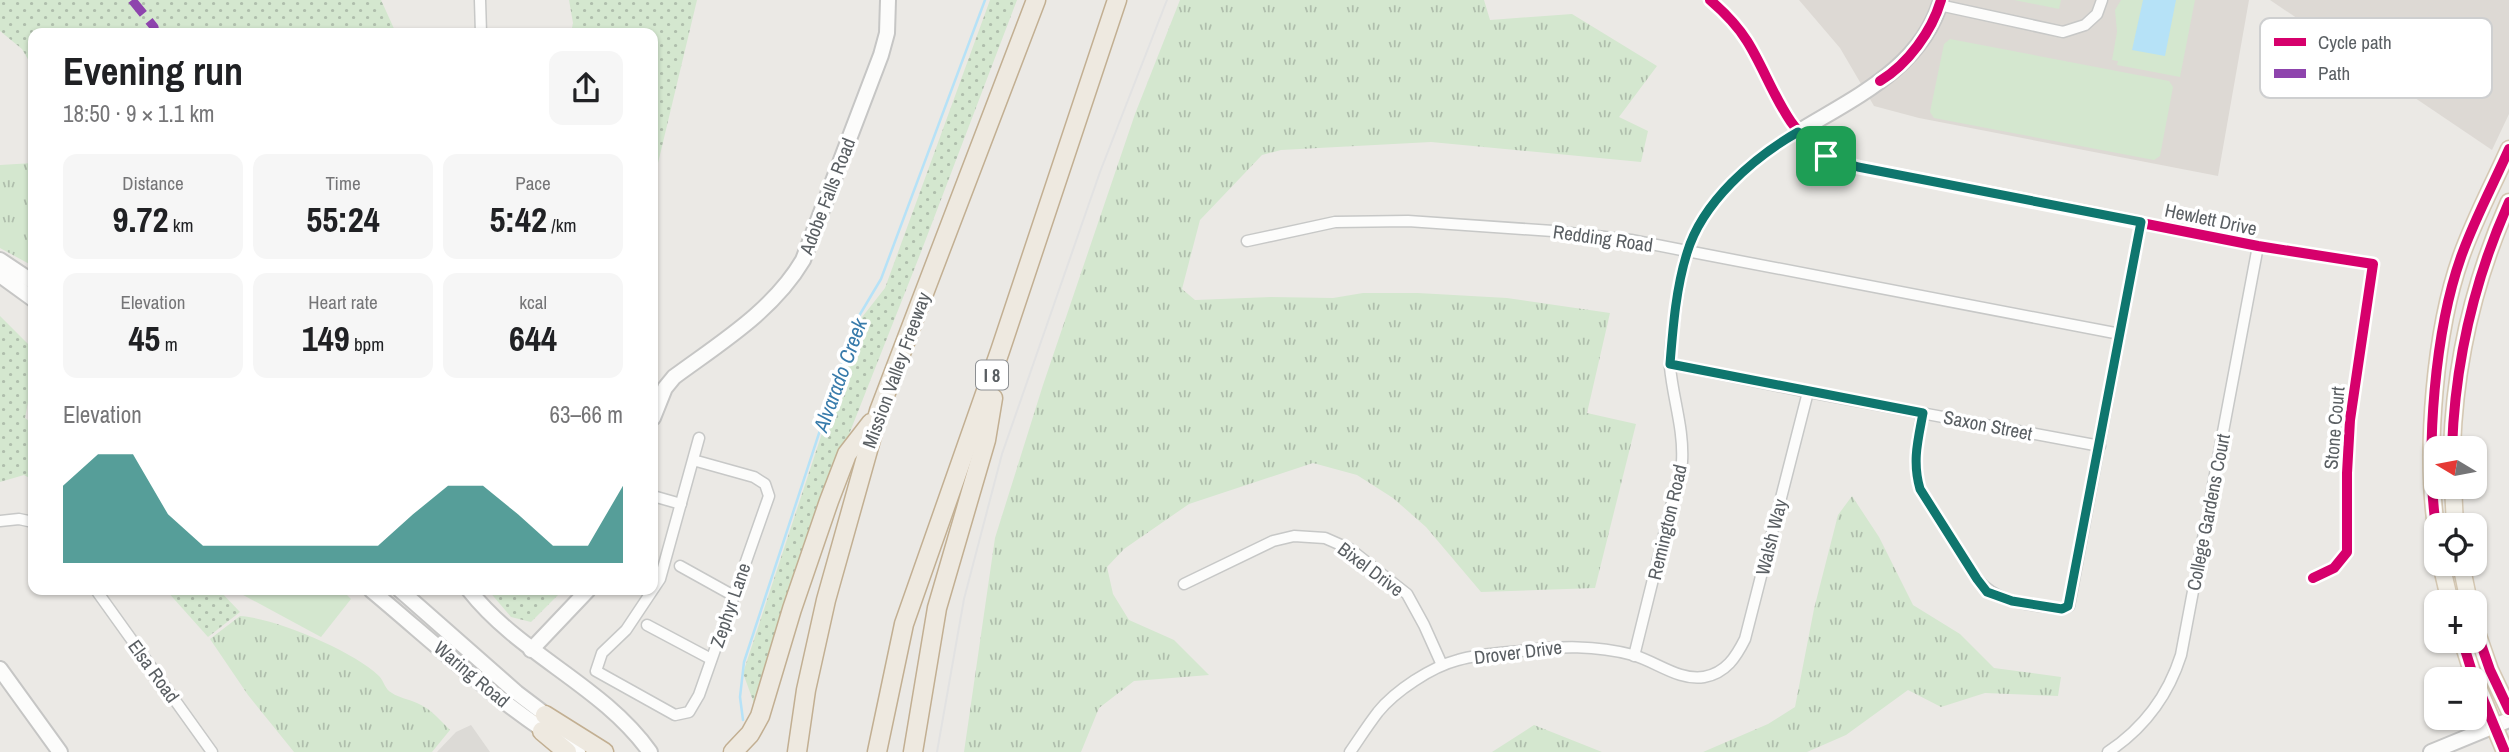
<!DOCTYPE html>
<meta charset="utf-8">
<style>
body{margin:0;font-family:"Archivo Narrow",sans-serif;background:#f6f6f6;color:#202124;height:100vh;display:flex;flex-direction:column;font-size:26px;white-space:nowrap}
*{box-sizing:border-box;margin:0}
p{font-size:23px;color:#757577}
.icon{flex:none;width:38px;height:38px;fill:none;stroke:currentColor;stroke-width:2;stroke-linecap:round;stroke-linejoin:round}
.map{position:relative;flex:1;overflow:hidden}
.drawer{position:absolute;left:28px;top:28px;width:630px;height:567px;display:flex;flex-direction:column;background:#fff;border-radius:14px;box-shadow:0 2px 5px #0004}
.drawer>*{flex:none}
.needle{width:46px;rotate:280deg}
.buttons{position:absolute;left:2424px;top:436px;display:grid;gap:14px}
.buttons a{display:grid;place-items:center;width:63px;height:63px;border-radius:14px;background:#fff;box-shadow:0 2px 5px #0004;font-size:35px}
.pin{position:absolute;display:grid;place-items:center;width:60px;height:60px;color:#fff;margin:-30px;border-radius:14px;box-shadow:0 4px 10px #0006}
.round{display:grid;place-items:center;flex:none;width:74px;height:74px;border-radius:14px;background:#f6f6f6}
.head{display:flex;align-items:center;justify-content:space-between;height:119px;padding:0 35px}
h1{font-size:38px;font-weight:700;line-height:52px}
.stats{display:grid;grid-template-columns:repeat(3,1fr);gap:10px;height:119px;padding:7px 35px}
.stats div{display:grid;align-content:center;border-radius:14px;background:#f6f6f6;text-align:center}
.stats b{font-size:35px;font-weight:700}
.stats small{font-size:19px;font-weight:400}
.stats p{font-size:19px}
.chart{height:196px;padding:14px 35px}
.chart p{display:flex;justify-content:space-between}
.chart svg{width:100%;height:126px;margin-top:7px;fill:#0f766e;opacity:.7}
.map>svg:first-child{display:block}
.industrial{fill:#dcdad6}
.education{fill:#ddd9d4}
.grass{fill:url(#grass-tufts)}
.park{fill:url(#park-dots)}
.pitch{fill:#d4e7cf}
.water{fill:#b6e2f7}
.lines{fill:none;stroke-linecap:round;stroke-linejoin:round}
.stream{stroke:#b6e2f7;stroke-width:2.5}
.street-casing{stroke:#c7c8c7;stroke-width:13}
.secondary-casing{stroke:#c6c6c5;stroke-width:18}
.primary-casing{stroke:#d4c7b2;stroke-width:19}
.highway-casing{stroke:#c2af92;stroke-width:21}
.street{stroke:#fcfcfb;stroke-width:10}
.secondary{stroke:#fcfcfb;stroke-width:14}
.primary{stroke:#f2efe7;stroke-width:16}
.highway{stroke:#eee9e0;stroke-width:18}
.tram{stroke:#e2e2e2;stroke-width:2}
.quiet{stroke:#8e44ad;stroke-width:9;stroke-dasharray:18 9;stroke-linecap:butt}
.cycleway-casing{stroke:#fff;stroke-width:15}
.cycleway{stroke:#d6006c;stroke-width:10}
.route-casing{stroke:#fff;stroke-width:14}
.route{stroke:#0f766e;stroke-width:9}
.labels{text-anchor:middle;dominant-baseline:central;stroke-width:7;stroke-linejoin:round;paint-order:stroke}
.shield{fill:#fff;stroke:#8c8f92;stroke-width:2}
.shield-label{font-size:18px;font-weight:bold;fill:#5a5f63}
.street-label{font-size:19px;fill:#5a5f63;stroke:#fff}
.water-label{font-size:21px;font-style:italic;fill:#387bab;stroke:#fff}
.key{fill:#fff;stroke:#cecfd0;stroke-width:2}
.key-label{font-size:19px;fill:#5a5f63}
</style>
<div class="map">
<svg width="2509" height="752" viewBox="0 0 2509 752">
<defs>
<pattern id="grass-tufts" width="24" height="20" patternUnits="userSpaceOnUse" patternTransform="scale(1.75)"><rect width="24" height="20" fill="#d4e7cf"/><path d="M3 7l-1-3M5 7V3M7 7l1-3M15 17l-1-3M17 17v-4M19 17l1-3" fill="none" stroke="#afbeac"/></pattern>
<pattern id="park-dots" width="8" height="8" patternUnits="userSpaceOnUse" patternTransform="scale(1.75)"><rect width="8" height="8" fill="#d4e7cf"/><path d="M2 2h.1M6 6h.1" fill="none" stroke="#afbeac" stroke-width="1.8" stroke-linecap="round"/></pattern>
</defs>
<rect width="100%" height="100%" fill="#ebe9e5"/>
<polygon class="industrial" points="471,725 490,752 437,752 456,732"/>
<g class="education">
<polygon points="1799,0 2249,0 2218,176 1919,118 1874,106 1840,48"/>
<polygon points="2270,0 2509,0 2509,114 2492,150"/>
</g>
<g class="grass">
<polygon points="1180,0 1484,0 1490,20 1572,14 1657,66 1619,117 1648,131 1641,162 1431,142 1281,150 1262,155 1200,220 1182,289 1195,300 1271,297 1333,298 1363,293 1418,293 1507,298 1610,313 1587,413 1636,424 1595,588 1481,592 1426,527 1393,498 1357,475 1313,463 1189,504 1124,549 1107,567 1113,594 1129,620 1174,640 1209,675 1134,681 1099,708 1081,752 964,752 995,538 1043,385 1135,114"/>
<polygon points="33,163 33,266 0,248 0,165"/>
<polygon points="1852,496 1879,537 1913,605 1960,634 1994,668 2061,677 2058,696 1985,693 1941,707 1908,690 1846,735 1807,752 1703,752 1768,724 1795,707 1814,609 1838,515"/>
<path d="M 240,616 C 275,618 354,651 379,676 C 384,681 385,690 392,693 C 399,698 409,699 417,703 C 431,709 440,720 450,730 L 432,752 L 294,752 L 248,695 L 210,639 Z"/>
<polygon points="1534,725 1602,752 1492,752"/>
</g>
<g class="park">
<polygon points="0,0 381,0 396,33 33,33 33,68 22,49 0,31"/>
<polygon points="569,0 697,0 653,184 653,33 571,33 573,23"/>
<polygon points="990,0 1017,0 921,252 816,518 755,706 743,673 859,321 885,288"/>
<polygon points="0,316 33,349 33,376 25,418 33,424 33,480 24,475 0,482"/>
<polygon points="166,590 219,590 240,612 208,637"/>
<polygon points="488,590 555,590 559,594 531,622 511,617"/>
</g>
<g class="pitch">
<polygon points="2014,0 2061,0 2059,9"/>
<polygon points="2121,0 2195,0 2180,77 2117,65 2118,61 2112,60 2117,32 2115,10"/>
<polygon points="1950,39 2169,81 2173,87 2160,156 2154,160 1934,118 1930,112 1944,44"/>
<polygon points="234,590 342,590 351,599 321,637"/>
</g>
<polygon class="water" points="2143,0 2176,0 2165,56 2132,50"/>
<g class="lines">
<polyline class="stream" points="743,720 740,697 744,662 847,348 856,321 881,279 985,0"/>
<g class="street-casing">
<g id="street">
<polyline points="480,0 481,33"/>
<path d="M 1710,0 C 1724,12 1737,25 1747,41 C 1771,79 1784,132 1827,156 C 1836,161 1848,164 1858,167 L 2258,246 L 2373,264 L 2350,420 L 2347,473 L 2347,552 L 2334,568 L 2313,578"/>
<polyline points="1939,5 2063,32 2085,25 2097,14 2102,0"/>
<polyline points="1247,241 1335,222 1408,221 1553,231 1631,240 1687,251 2120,334"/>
<polyline points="1670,364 1808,392 2100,446"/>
<path d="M 1922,413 C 1918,440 1912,461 1920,489 L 1977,579 C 1999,605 2030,604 2062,609 L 2069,606 L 2141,222"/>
<polyline points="693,460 754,477 765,484 769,496 699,695 689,712 675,715 596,671 602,653 626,630 660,579 699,438"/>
<polyline points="653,496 681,504"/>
<polyline points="0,521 19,519 33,522"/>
<polyline points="680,566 734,596"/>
<polyline points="1184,584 1273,541 1294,536 1325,538 1350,549 1407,594 1424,625 1442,665"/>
<polyline points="96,590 212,752"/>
<polyline points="647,625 711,659"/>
<path d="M 1634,656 L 1682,462 C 1684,429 1673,399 1670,367 C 1669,350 1673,331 1675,314 C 1678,293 1681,271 1687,251 C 1705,199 1752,158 1798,132"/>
<path d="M 1350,752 C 1359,739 1368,725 1378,712 C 1395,691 1431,667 1458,660 C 1478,654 1500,653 1521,651 C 1560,646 1595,645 1633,655 C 1657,662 1679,681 1704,677 C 1726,673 1736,657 1745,639 L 1808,392"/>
<path d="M 2108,752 C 2144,728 2168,696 2181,655 L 2258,246"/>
</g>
</g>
<g class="secondary-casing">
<g id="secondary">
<path d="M 1798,132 C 1853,98 1922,68 1941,0"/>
<polyline points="0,260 33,282"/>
<polyline points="0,275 33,299"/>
<path d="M 653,418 L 665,388 L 674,377 C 720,343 773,311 803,260 L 881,55 L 887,33 L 888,0"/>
<path d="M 371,590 C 438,646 503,708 578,752"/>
<polyline points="400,590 517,693 554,721"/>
<path d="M 469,590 C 520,655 602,685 650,752"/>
<polyline points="531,650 588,590"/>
<polyline points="0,669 60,752"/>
<polyline points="2431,752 2509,720"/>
</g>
</g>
<g class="primary-casing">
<g id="primary">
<path d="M 2452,448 C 2455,363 2474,280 2509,202"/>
<polyline points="2453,486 2455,525"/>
<path d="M 2436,527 C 2425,449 2435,330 2461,257 C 2474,220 2493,185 2509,149"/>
<polyline points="2441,564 2450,602"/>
<polyline points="2461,564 2469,602"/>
<polyline points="2474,624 2490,670 2509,710"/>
<polyline points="2462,640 2473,675 2505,752"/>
</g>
</g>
<g class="highway-casing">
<g id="highway">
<polyline points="545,715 604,752"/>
<polyline points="542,731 567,752"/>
<polyline points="733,752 750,734 760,716 792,609 829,501 847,454 871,423"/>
<polyline points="797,752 806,690 826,600 879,411 1036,0"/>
<polyline points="877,752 904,624 1000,351 1117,0"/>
<polyline points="913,752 937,608 986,440 993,398"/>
</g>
</g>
<use href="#street" class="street"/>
<use href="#secondary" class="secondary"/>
<use href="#primary" class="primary"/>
<use href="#highway" class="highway"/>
<polyline class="tram" points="937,752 964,599 1002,454 1100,172 1167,0"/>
<polyline class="quiet" points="132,0 154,27 155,33"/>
<g class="cycleway-casing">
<g id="cycleway">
<path d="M 1710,0 C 1724,12 1737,25 1747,41 C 1771,79 1784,132 1827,156 C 1836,161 1848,164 1858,167 L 2258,246 L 2373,264 L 2350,420 L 2347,473 L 2347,552 L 2334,568 L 2313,578"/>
<path d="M 1880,81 C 1908,64 1932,31 1941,0"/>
<path d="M 2452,448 C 2455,363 2474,280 2509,202"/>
<path d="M 2436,527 C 2425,449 2435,330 2461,257 C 2474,220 2493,185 2509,149"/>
<polyline points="2474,624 2490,670 2509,710"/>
<polyline points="2462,640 2473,675 2505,752"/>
</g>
</g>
<use href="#cycleway" class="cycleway"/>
</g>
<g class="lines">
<g class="route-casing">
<path id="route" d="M 1798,132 L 1826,156 L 1858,167 L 2141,222 L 2068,606 L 2062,609 L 2012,601 L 1987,592 L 1977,579 L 1920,489 C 1912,461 1918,440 1923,413 L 1670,364 C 1673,327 1676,288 1687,253 C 1702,202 1754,157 1798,132 Z"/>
</g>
<use href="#route" class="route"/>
</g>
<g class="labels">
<rect class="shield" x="976" y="360.5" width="32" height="29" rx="5"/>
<g class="shield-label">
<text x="992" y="375">I 8</text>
</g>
<g class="street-label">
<text transform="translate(827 196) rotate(-69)">Adobe Falls Road</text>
<text transform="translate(2211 219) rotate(12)">Hewlett Drive</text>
<text transform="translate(1603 238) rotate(8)">Redding Road</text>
<text transform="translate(896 370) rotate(-70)">Mission Valley Freeway</text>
<text transform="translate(1988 425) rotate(11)">Saxon Street</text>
<text transform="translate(2334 428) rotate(-85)">Stone Court</text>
<text transform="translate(2208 512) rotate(-79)">College Gardens Court</text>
<text transform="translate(1667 522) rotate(-77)">Remington Road</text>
<text transform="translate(1771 537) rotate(-76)">Walsh Way</text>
<text transform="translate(1371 569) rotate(37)">Bixel Drive</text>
<text transform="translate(730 605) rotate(-71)">Zephyr Lane</text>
<text transform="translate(1518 652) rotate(-7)">Drover Drive</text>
<text transform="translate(154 671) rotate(54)">Elsa Road</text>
<text transform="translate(472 674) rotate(40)">Waring Road</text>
</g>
<g class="water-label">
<text transform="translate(840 375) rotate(-70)">Alvarado Creek</text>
</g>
</g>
<rect x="2260" y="18" width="232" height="80" rx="10" class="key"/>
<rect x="2274" y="38" width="32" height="8" fill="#d6006c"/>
<rect x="2274" y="69" width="32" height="9" fill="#8e44ad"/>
<g class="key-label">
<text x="2318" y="49">Cycle path</text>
<text x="2318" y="80">Path</text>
</g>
</svg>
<div class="buttons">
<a><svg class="needle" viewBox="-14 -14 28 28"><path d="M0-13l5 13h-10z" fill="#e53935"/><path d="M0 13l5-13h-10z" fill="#757577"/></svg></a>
<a><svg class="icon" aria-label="locate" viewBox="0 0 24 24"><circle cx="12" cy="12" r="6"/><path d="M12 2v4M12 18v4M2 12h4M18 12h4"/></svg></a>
<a>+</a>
<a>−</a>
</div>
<div class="pin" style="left:1826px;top:156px;background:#1e9e55"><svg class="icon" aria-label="arrive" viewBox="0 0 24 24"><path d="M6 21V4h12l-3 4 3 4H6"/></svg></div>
<section class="drawer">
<div class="head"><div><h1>Evening run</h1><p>18:50 · 9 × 1.1 km</p></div><a class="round"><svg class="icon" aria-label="share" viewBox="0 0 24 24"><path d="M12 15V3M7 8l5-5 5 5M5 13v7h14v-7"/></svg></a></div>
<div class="stats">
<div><p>Distance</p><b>9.72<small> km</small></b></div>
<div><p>Time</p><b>55:24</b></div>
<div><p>Pace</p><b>5:42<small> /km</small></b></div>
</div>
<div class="stats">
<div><p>Elevation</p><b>45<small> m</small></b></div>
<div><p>Heart rate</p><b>149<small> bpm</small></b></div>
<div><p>kcal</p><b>644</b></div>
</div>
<div class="chart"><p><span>Elevation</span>63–66 m</p>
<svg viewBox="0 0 160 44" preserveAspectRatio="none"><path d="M0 44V17L10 6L20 6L30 27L40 38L50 38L60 38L70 38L80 38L90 38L100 27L110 17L120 17L130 27L140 38L150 38L160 17V44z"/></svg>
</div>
</section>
</div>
